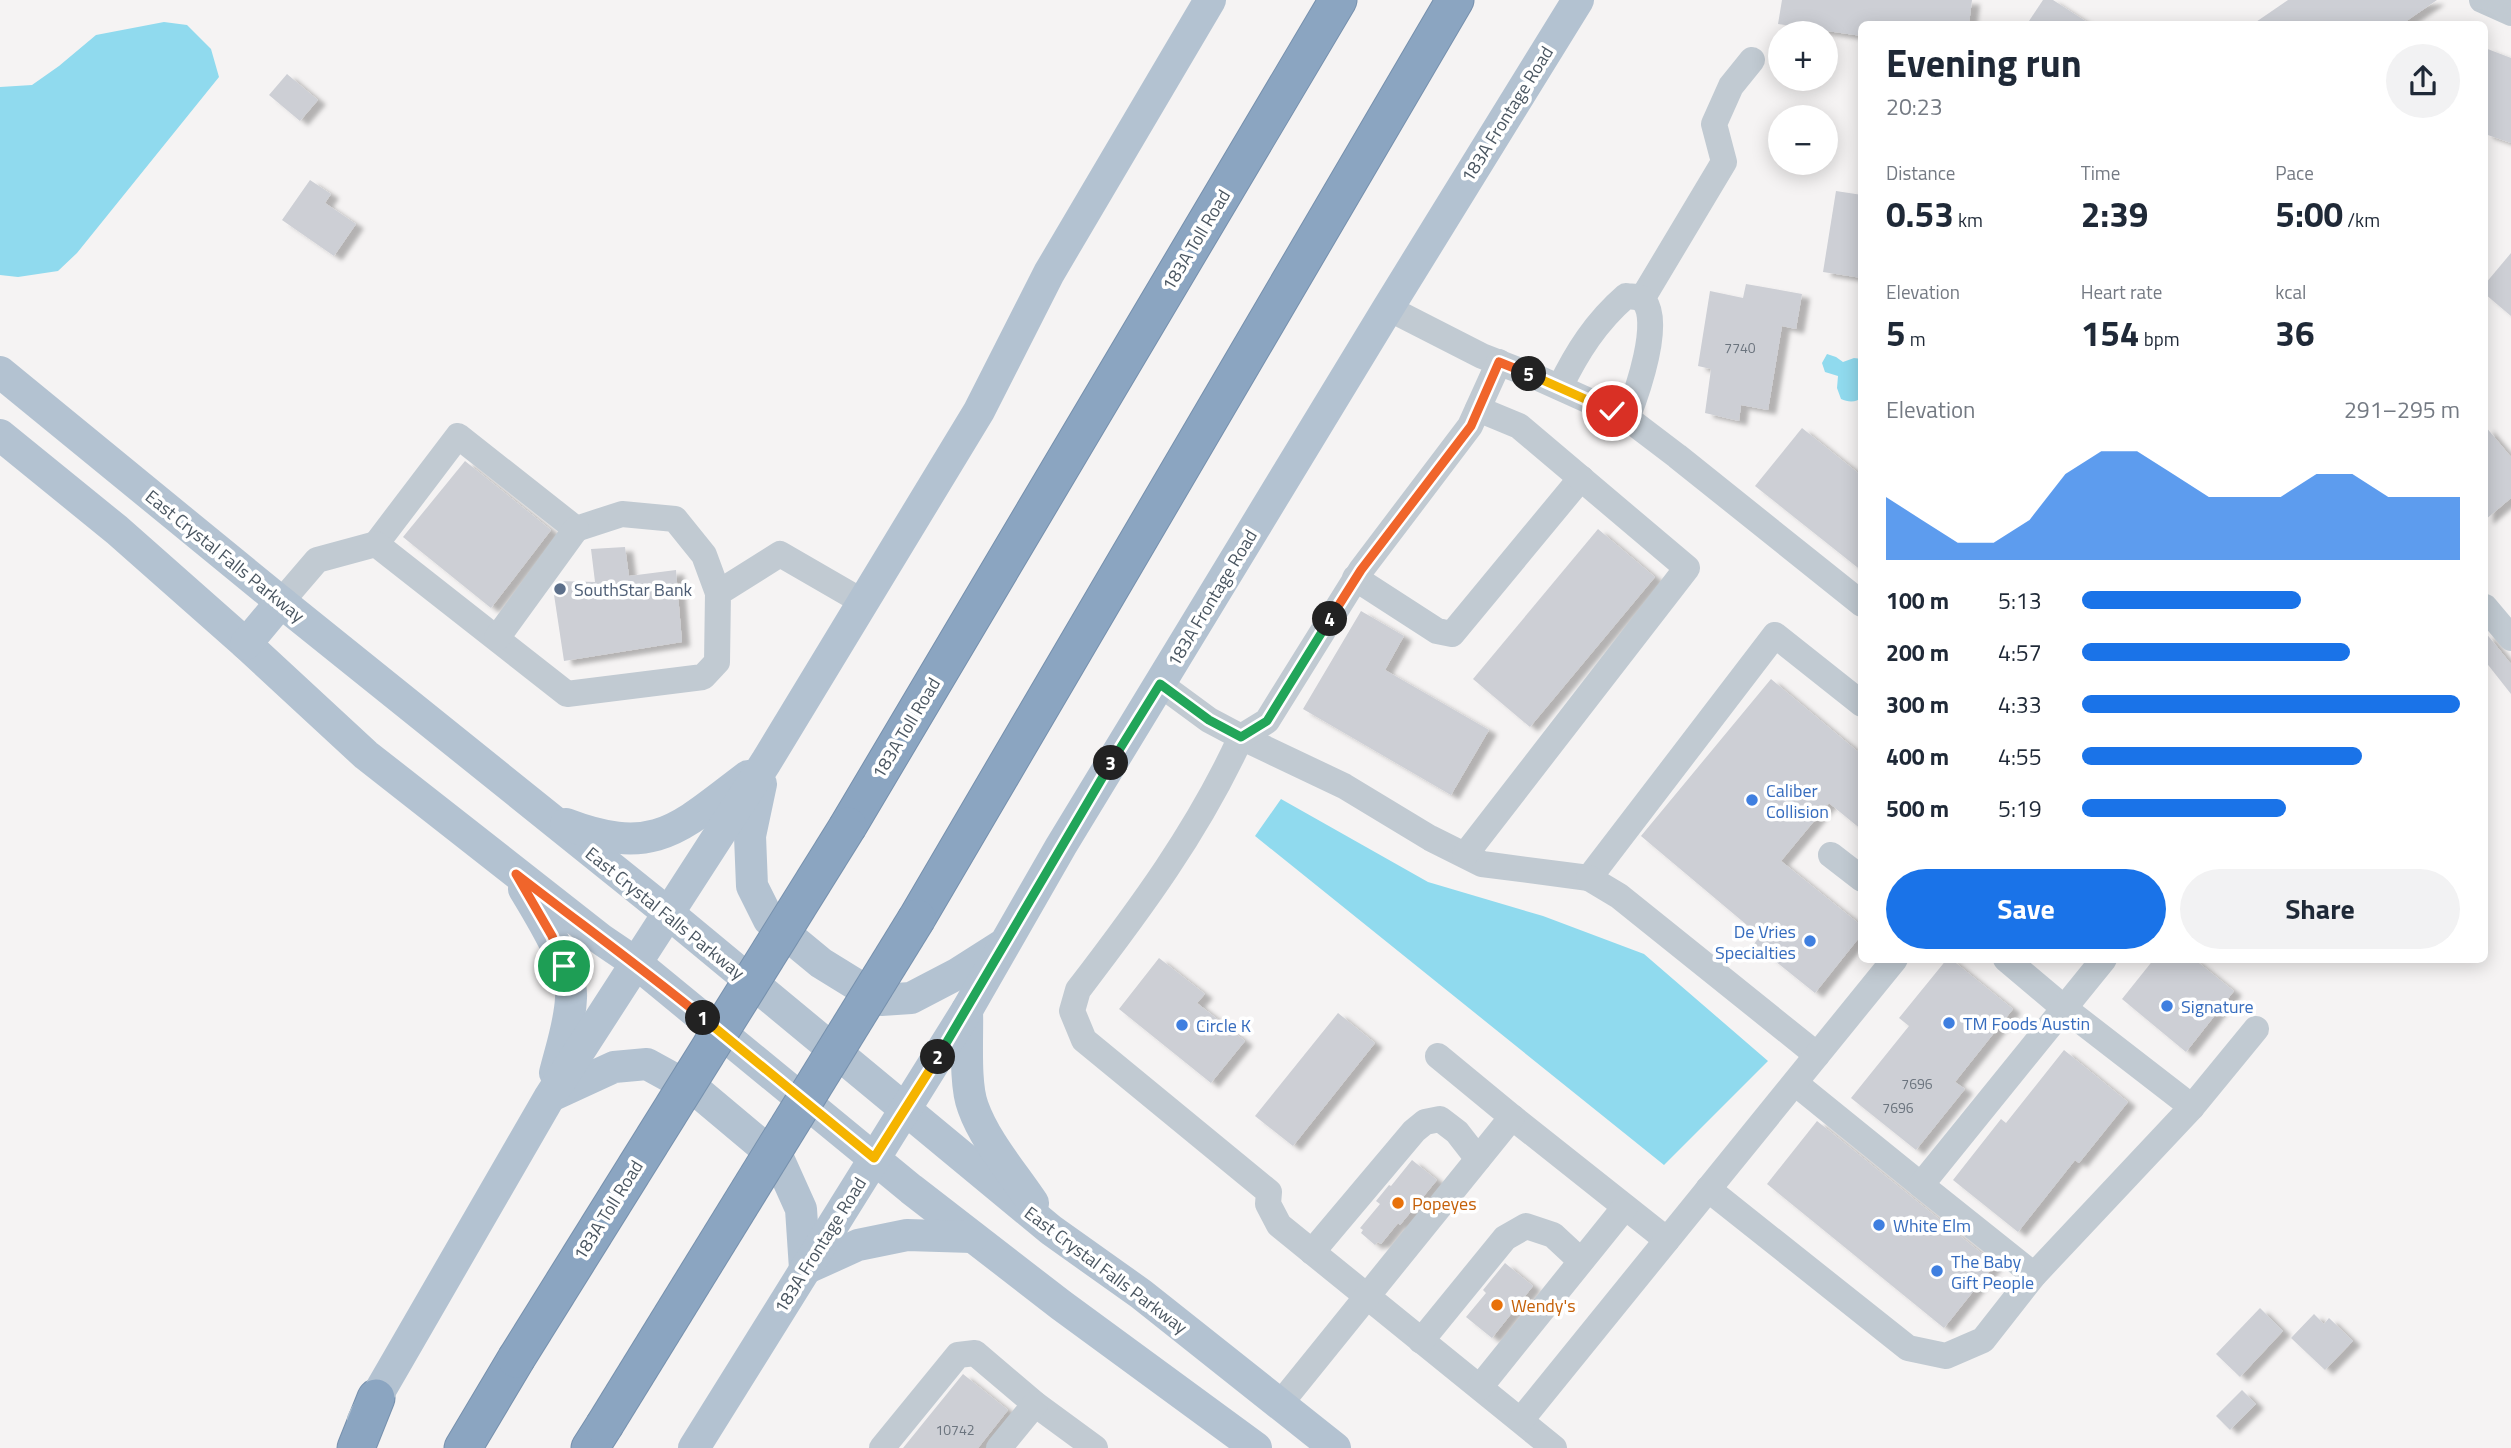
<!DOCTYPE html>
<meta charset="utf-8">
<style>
body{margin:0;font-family:"Titillium Web",sans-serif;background:#f2f2f3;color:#1f2937;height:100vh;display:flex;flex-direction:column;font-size:26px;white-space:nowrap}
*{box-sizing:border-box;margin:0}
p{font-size:23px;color:#747a83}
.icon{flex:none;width:38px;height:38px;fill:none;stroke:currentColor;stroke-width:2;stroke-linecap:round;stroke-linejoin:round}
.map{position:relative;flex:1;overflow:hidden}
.drawer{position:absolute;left:1858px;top:21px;width:630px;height:942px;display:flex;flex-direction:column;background:#fff;border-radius:10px;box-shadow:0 4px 18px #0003}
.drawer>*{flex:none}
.buttons{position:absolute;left:1768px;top:21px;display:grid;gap:14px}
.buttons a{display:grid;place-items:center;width:70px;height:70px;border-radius:50%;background:#fff;box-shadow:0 4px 18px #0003;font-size:35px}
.pin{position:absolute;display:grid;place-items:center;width:60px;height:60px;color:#fff;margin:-30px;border:4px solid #fff;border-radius:50%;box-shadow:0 2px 7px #0007}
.km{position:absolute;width:35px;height:35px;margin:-18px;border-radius:50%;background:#222;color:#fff;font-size:19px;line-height:35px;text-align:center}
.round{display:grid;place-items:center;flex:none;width:74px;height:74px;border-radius:37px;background:#f2f2f3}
.summary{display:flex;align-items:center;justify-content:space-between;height:119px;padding:0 28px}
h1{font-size:38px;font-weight:700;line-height:52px}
.metrics{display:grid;grid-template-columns:repeat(3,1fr);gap:10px;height:119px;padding:7px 28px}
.metrics div{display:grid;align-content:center}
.metrics b{font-size:35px;font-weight:700}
.metrics small{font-size:19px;font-weight:400}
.metrics p{font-size:19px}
.chart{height:196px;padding:14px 28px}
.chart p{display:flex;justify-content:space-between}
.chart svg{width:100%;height:126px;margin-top:7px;fill:#1a73e8;opacity:.7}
.cta{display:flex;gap:14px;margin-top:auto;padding:14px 28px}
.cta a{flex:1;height:80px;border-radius:42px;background:#1a73e8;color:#fff;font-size:28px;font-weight:700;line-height:80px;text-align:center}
.cta a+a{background:#f2f2f3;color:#1f2937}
ul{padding:0 28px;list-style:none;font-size:23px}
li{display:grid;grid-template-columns:112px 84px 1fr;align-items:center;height:52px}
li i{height:18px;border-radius:9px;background:#1a73e8}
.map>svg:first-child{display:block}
.water{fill:#90daee}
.building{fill:#cdcfd5;filter:url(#shadow)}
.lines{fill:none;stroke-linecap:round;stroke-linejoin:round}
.highway-casing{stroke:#7690ad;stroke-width:39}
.minor{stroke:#c1cad2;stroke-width:26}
.major{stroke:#b3c2d1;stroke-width:32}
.highway{stroke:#8ba5c1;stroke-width:37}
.highway-bridge-casing{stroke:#7690ad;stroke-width:39;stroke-linecap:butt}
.highway-bridge{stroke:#8ba5c1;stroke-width:37}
.split-1-casing{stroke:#fff;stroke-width:14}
.split-2-casing{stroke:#fff;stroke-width:14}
.split-3-casing{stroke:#fff;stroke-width:14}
.split-4-casing{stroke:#fff;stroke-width:14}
.split-5-casing{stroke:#fff;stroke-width:14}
.split-6-casing{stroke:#fff;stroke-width:14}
.split-1{stroke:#f0652b;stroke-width:9}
.split-2{stroke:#f5b400;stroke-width:9}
.split-3{stroke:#22a559;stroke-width:9}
.split-4{stroke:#22a559;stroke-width:9}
.split-5{stroke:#f0652b;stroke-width:9}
.split-6{stroke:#f5b400;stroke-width:9}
.service-dot{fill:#5c6f8a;stroke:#fff;stroke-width:2.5}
.shop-dot{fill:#3f7fe0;stroke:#fff;stroke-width:2.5}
.food-dot{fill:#e8710a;stroke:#fff;stroke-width:2.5}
.labels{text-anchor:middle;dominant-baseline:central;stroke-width:7;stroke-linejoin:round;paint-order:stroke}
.number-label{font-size:14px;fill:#6b747e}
.street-label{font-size:18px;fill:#4a5661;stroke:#fff}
.service-label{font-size:18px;fill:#4e5e75;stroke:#fff;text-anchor:start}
.shop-label{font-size:18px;fill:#366cbe;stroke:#fff;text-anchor:start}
.food-label{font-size:18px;fill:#c56008;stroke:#fff;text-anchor:start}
</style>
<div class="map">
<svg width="2511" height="1448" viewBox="0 0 2511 1448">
<defs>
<filter id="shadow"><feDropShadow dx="8" dy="4.5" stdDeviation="2" flood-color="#0004"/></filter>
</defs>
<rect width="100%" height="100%" fill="#f5f3f3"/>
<g class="water">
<polygon points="164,22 187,25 211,49 219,77 77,253 58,271 18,277 0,275 0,87 32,85 59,66 96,35"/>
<path d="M 1827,354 L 1836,357 L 1843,362 L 1854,358 L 1862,359 L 1862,397 C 1856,403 1848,402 1841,399 L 1837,388 L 1838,376 L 1825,372 L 1822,363 Z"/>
<polygon points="1281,799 1428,882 1543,916 1644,954 1768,1061 1664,1165 1255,836"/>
</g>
<g class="building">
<polygon points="1782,0 1972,0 1969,24 1862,24 1862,36 1778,24"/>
<polygon points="2043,0 2053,0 2090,24 2027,24"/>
<polygon points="2288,0 2437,0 2402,24 2253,24"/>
<polygon points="2485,48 2511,58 2511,143 2485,134"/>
<polygon points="287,74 318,100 300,121 269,95"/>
<polygon points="310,180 331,194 325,203 356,224 334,256 282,220"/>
<polygon points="1836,191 1862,195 1862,278 1823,272"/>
<polygon points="2511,253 2511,316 2485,294 2485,284"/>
<polygon points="1746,284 1802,294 1796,329 1782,326 1768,410 1741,405 1739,421 1705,413 1711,369 1698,366 1710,291 1743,298"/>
<polygon points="2485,426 2511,457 2511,498 2485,520"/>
<polygon points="1802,428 1862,476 1862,571 1755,486"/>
<polygon points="465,461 551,530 491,608 403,537"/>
<polygon points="1598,529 1655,577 1530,727 1473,679"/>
<polygon points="625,547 629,576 676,570 682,642 564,661 553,588 557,581 595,582 591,549"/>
<polygon points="1361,611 1404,636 1385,670 1489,730 1451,795 1303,709"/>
<polygon points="2485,632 2511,664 2511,694 2485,661"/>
<polygon points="1771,679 1862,755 1862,830 1829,803 1781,861 1862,926 1862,934 1815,993 1754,944 1760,936 1641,836"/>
<polygon points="1159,958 1205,994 1197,1003 1245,1041 1211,1083 1119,1009"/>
<polygon points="1947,959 1951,959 2013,1009 1955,1082 1965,1089 1916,1150 1851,1098 1909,1026 1899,1018"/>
<polygon points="2154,959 2194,959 2234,991 2186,1052 2122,999"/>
<polygon points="1338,1013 1375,1043 1293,1146 1255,1116"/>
<polygon points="2064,1050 2128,1102 2079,1163 2075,1160 2018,1232 1953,1180 2001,1119 2006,1123"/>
<polygon points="1817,1121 1995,1264 1944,1328 1767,1184"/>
<polygon points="1412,1160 1437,1180 1400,1225 1398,1223 1381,1244 1378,1242 1375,1245 1361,1233 1363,1230 1360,1228 1380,1204 1376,1201 1389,1185 1391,1186"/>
<polygon points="1505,1263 1533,1286 1492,1338 1466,1317 1486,1293 1483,1290"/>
<polygon points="2260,1308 2283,1331 2240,1377 2216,1354"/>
<polygon points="2314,1314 2324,1324 2329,1318 2353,1341 2325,1370 2291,1338"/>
<polygon points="963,1374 1008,1410 978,1448 903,1448"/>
<polygon points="2242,1390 2256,1404 2230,1430 2216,1416"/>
</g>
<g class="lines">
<g class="highway-casing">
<g id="highway">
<polyline points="848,826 1338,0"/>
<polyline points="917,918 1455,0"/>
<polyline points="356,1448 376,1398"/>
<polyline points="463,1448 516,1359"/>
<polyline points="590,1448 604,1426"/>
</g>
</g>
<g class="minor">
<polyline points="2482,0 2511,13"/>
<polyline points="1642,299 1724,162 1714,124 1731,86 1752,60"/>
<polyline points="1388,308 1482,356 1536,377 1627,418 1677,456 1862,604"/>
<path d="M 1560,387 C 1577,352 1596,322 1626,296 C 1631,297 1638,296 1642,299 C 1664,318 1636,395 1627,418"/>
<polyline points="376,544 458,436 576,529 622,514 675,519 704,555 718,593"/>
<polyline points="1355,578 1437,631 1452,634 1581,478"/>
<polyline points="281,602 317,560 376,544 567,694 703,677 717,662 718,593 780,554 863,602"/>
<polyline points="2485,607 2511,638"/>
<polyline points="497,638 576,529"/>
<path d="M 1160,684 L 1209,720 L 1241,737 C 1198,831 1140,909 1078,990 L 1072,1011 L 1084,1040 L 1269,1192 L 1268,1204 L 1279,1225 L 1554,1448"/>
<polyline points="1241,737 1344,786 1430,838 1482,864 1589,878 1775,635 1862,704"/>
<polyline points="1241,737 1267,721 1361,570 1470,426 1499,362"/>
<polyline points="1465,855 1687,568 1519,426 1478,409"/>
<polyline points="1831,855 1862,879"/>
<polyline points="1589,878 1619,896 1817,1055"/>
<polyline points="2006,959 2064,1008 2192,1107"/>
<polyline points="1795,1083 1921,1185"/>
<polyline points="1512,1117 1667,1240"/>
<polyline points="1708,1189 1908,1348 1946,1356 1983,1340 2034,1275 2192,1107 2256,1029"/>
<polyline points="1312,1252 1414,1131 1425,1122 1440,1119 1457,1132 1478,1159"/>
<polyline points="2034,1275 1921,1185 2104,959"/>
<polyline points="1421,1341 1505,1238 1526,1226 1553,1235 1581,1261"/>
<polyline points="1480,1387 1625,1207"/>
<polyline points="1280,1404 1512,1117 1438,1056"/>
<polyline points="1521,1420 1895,959"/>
<polyline points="882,1448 958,1355 975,1353 1035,1404 1095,1448"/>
<polyline points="999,1448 1035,1404"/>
</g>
<g class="major">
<polyline points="0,372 281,602 668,913 1051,1230 1141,1294 1335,1448"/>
<polyline points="0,435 117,530 246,644 366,755 602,940 636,963 911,1189 1061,1305 1256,1448"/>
<polyline points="246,644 281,602"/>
<polyline points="761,784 750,836 752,886 769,920 821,963 881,1000 911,998 957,974 1001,946"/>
<path d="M 566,824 C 655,858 679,828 748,776"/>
<path d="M 524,889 C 539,914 573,968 571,998 C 570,1023 561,1049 555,1073"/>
<path d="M 967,1010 C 968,1035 964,1084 973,1107 C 985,1141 1013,1173 1033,1203"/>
<polyline points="551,1096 614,1067 647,1064 698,1092 779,1160 801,1209 805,1269"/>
<polyline points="805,1269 858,1245 907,1235 972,1237"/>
<polyline points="363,1420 549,1098 766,762 979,411 1049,273 1210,0"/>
<polyline points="694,1448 967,1010 1061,846 1388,308 1578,0"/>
</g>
<use href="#highway" class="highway"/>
<g class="highway-bridge-casing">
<g id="highway-bridge">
<polyline points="516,1359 848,826"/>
<polyline points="604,1426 917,918"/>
</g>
</g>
<use href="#highway-bridge" class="highway-bridge"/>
</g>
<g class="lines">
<g class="split-1-casing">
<path id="split-1" d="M 564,966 L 552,936 L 516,874 C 578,922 642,968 703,1018"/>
</g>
<g class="split-2-casing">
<polyline id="split-2" points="703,1018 874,1158 938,1057"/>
</g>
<g class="split-3-casing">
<polyline id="split-3" points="938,1057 1111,763"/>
</g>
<g class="split-4-casing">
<polyline id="split-4" points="1111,763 1160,684 1209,720 1241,737 1267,721 1330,619"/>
</g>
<g class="split-5-casing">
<polyline id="split-5" points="1330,619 1361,570 1471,426 1499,362 1529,374"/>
</g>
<g class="split-6-casing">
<polyline id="split-6" points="1529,374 1612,411"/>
</g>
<use href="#split-1" class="split-1"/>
<use href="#split-2" class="split-2"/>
<use href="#split-3" class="split-3"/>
<use href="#split-4" class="split-4"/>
<use href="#split-5" class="split-5"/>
<use href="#split-6" class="split-6"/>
</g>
<circle class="service-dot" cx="560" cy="589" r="7"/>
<g class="shop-dot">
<circle cx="1752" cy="800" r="7"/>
<circle cx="1810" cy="941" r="7"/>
<circle cx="2167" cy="1006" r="7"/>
<circle cx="1949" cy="1023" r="7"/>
<circle cx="1182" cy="1025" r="7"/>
<circle cx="1879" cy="1225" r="7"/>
<circle cx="1937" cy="1271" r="7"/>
</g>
<g class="food-dot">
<circle cx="1398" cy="1203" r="7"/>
<circle cx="1497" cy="1305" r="7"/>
</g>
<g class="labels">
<g class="number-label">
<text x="1740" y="347">7740</text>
<text x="1917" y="1083">7696</text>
<text x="1898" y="1107">7696</text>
<text x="955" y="1429">10742</text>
</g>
<g class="street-label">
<text transform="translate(1507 114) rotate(-58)">183A Frontage Road</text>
<text transform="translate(1196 240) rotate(-59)">183A Toll Road</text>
<text transform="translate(225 556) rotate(39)">East Crystal Falls Parkway</text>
<text transform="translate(1212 598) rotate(-59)">183A Frontage Road</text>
<text transform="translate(906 728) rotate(-59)">183A Toll Road</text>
<text transform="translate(665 913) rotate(39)">East Crystal Falls Parkway</text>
<text transform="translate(608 1210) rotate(-58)">183A Toll Road</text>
<text transform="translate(820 1245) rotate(-58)">183A Frontage Road</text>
<text transform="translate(1106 1270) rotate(37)">East Crystal Falls Parkway</text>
</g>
<g class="service-label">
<text x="574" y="589">SouthStar Bank</text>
</g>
<g class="shop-label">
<text x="1766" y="790">Caliber<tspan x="1766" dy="21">Collision</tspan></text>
<text x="1796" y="931" text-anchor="end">De Vries<tspan x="1796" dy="21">Specialties</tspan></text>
<text x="2181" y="1006">Signature</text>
<text x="1963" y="1023">TM Foods Austin</text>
<text x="1196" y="1025">Circle K</text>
<text x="1893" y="1225">White Elm</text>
<text x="1951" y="1261">The Baby<tspan x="1951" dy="21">Gift People</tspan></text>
</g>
<g class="food-label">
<text x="1412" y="1203">Popeyes</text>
<text x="1511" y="1305">Wendy's</text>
</g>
</g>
</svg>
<div class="buttons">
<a>+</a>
<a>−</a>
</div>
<div class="pin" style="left:564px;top:966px;background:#1e9e55"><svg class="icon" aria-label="arrive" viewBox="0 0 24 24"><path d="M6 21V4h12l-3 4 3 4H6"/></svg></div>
<div class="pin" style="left:1612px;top:411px;background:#d93025"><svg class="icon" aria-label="check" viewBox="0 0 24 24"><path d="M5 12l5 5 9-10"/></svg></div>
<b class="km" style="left:703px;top:1018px">1</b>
<b class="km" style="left:938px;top:1057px">2</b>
<b class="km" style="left:1111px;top:763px">3</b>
<b class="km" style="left:1330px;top:619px">4</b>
<b class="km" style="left:1529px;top:374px">5</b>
<section class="drawer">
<div class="summary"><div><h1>Evening run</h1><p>20:23</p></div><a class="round"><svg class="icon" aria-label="share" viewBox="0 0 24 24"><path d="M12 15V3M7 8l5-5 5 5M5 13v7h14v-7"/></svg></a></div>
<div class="metrics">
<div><p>Distance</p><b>0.53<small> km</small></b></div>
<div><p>Time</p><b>2:39</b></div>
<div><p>Pace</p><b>5:00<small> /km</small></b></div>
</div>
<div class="metrics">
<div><p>Elevation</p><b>5<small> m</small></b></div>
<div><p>Heart rate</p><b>154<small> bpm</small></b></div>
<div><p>kcal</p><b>36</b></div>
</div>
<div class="chart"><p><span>Elevation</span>291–295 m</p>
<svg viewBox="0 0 160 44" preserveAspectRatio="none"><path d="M0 44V22L10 30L20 38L30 38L40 30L50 14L60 6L70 6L80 14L90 22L100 22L110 22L120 14L130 14L140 22L150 22L160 22V44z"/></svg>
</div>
<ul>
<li><b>100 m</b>5:13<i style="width:58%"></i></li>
<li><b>200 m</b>4:57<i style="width:71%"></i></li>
<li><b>300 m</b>4:33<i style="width:100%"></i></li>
<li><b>400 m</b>4:55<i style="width:74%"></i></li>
<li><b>500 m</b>5:19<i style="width:54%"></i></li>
</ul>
<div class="cta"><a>Save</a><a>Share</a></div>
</section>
</div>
